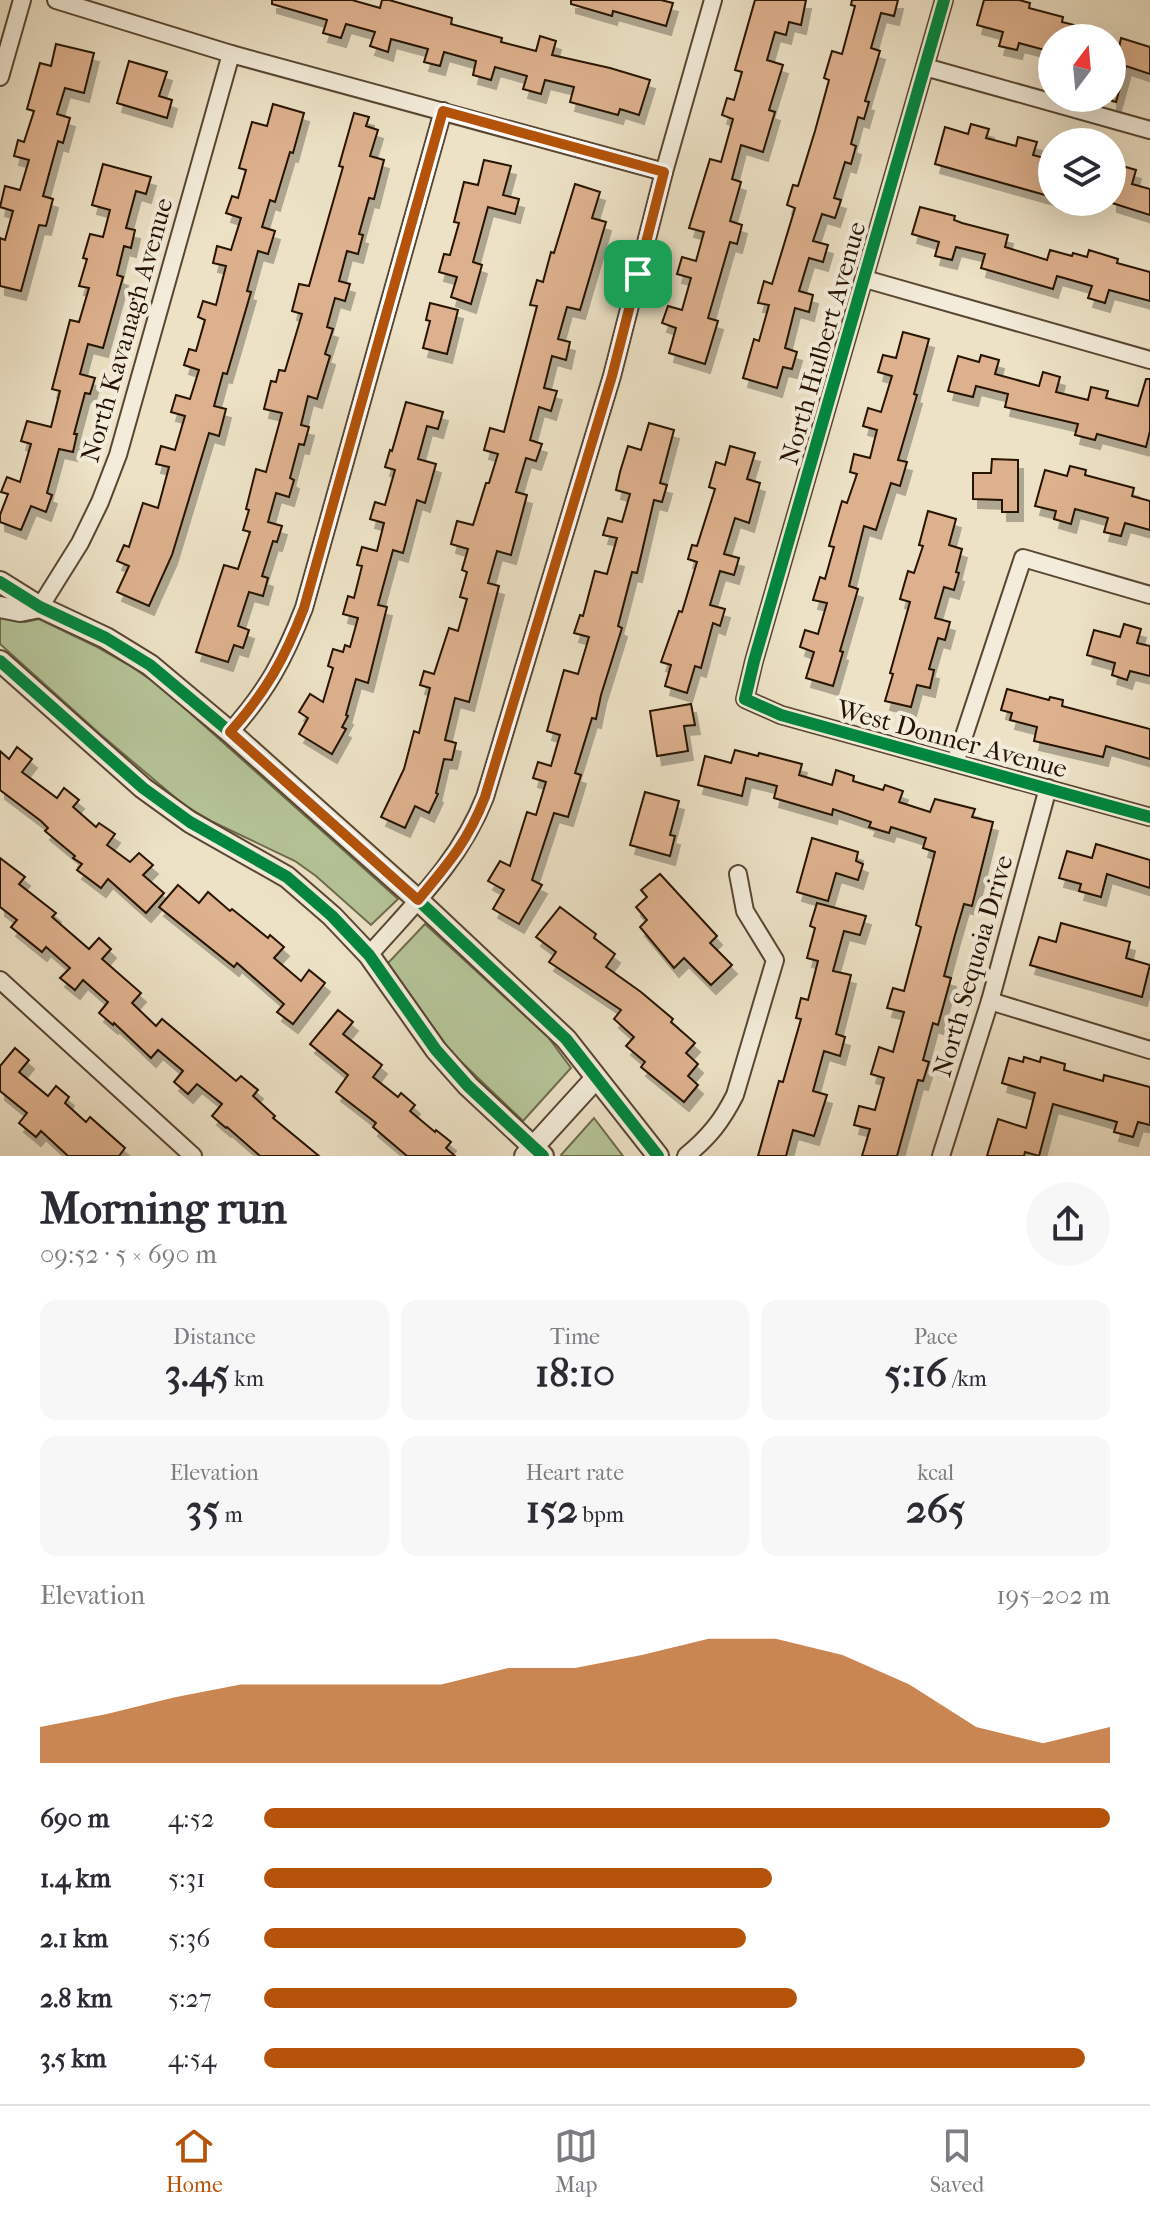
<!DOCTYPE html>
<meta charset="utf-8">
<style>
body{margin:0;font-family:"IM FELL French Canon",serif;background:#f7f7f7;color:#2b2b33;height:100vh;display:flex;flex-direction:column;font-size:30px;white-space:nowrap}
*{box-sizing:border-box;margin:0}
p{font-size:26px;color:#7c7c81}
.icon{flex:none;width:44px;height:44px;fill:none;stroke:currentColor;stroke-width:2;stroke-linecap:round;stroke-linejoin:round}
.map{position:relative;height:1156px;overflow:hidden}
.details{display:flex;flex-direction:column;background:#fff;flex:1}
.details>*{flex:none}
.needle{width:52px;rotate:16deg}
.buttons{position:absolute;left:1038px;top:24px;display:grid;gap:16px}
.buttons a{display:grid;place-items:center;width:88px;height:88px;border-radius:50%;background:#fff;box-shadow:0 8px 32px #0002;font-size:40px}
.pin{position:absolute;display:grid;place-items:center;width:68px;height:68px;color:#fff;margin:-34px;border-radius:16px;box-shadow:0 4px 12px #0006}
.round{display:grid;place-items:center;flex:none;width:84px;height:84px;border-radius:42px;background:#f7f7f7}
.summary{display:flex;align-items:center;justify-content:space-between;height:136px;padding:0 40px}
h1{font-size:44px;font-weight:700;line-height:60px}
.stats{display:grid;grid-template-columns:repeat(3,1fr);gap:12px;height:136px;padding:8px 40px}
.stats div{display:grid;align-content:center;border-radius:16px;background:#f7f7f7;text-align:center}
.stats b{font-size:40px;font-weight:700}
.stats small{font-size:22px;font-weight:400}
.stats p{font-size:22px}
.chart{height:224px;padding:16px 40px}
.chart p{display:flex;justify-content:space-between}
.chart svg{width:100%;height:144px;margin-top:8px;fill:#b45309;opacity:.7}
ul{padding:0 40px;list-style:none;font-size:26px}
li{display:grid;grid-template-columns:128px 96px 1fr;align-items:center;height:60px}
li i{height:20px;border-radius:10px;background:#b45309}
.tabs{display:flex;justify-content:space-around;align-items:center;height:112px;border-top:2px solid #e1e1e2;background:#fff;font-size:22px;color:#7c7c81}
.tabs a{display:grid;justify-items:center;gap:4px}
.tabs .on{color:#b45309}
.map>svg:first-child{display:block}
.green{fill:#b5c498;stroke:#6e6b4c;stroke-width:2}
.building{fill:#deb18e;stroke:#261200;stroke-width:2;filter:url(#shadow)}
.lines{fill:none;stroke-linecap:round;stroke-linejoin:round}
.minor-casing{stroke:#584632;stroke-width:20}
.tertiary-casing{stroke:#584632;stroke-width:24}
.minor{stroke:#f3ecda;stroke-width:16}
.tertiary{stroke:#f3ecda;stroke-width:20}
.cycleway-casing{stroke:#f3ecda;stroke-width:17}
.cycleway{stroke:#00873e;stroke-width:12}
.route-casing{stroke:#fff;stroke-width:16}
.route{stroke:#b45309;stroke-width:10}
.labels{text-anchor:middle;dominant-baseline:central;stroke-width:8;stroke-linejoin:round;paint-order:stroke}
.street-label{font-size:26px;fill:#261200;stroke:#f3ecda}
</style>
<div class="map">
<svg width="1150" height="1156" viewBox="0 0 1150 1156">
<defs>
<filter id="shadow"><feDropShadow dx="5" dy="9" stdDeviation="0" flood-color="#0004"/></filter>
</defs>
<rect width="100%" height="100%" fill="#ede2c6"/>
<filter id="stains"><feTurbulence type="fractalNoise" baseFrequency=".0025" numOctaves="4"/><feColorMatrix values="0 0 0 0 .2 0 0 0 0 .09 0 0 0 0 .02 0 0 0 .5 -.17"/></filter>
<radialGradient id="worn" r=".72"><stop offset=".6" stop-color="#630" stop-opacity="0"/><stop offset="1" stop-color="#630" stop-opacity=".3"/></radialGradient>
<g class="green">
<polygon points="0,615 12,620 25,622 39,619 95,646 132,667 161,687 398,899 371,925 316,876 295,861 213,822 184,805 100,734 0,644"/>
<polygon points="425,924 548,1037 571,1068 523,1121 451,1052 388,963"/>
<polygon points="594,1118 623,1156 562,1156 561,1155"/>
</g>
<g class="building">
<polygon points="272,0 352,0 380,8 382,0 389,0 452,18 451,24 502,38 501,42 536,51 540,36 556,41 552,55 610,68 650,80 639,115 620,109 618,115 570,102 574,87 545,80 541,94 523,89 527,76 495,67 491,80 473,75 476,61 444,52 440,66 424,62 428,49 391,39 388,52 370,46 375,32 346,24 341,38 323,33 327,20 272,4"/>
<polygon points="571,0 661,0 673,3 666,26 613,11 612,16 571,4"/>
<polygon points="755,0 806,0 801,25 789,22 786,35 775,32 767,60 783,65 769,110 775,112 763,152 741,145 732,179 741,182 730,221 742,225 737,244 730,242 708,318 718,321 705,364 669,353 676,328 662,323 668,306 682,310 691,278 677,274 682,257 696,261 704,232 689,228 710,159 721,162 733,119 722,115 727,98 734,100 742,72 735,70"/>
<polygon points="852,0 898,0 894,16 881,13 871,48 880,51 865,101 869,102 864,119 858,117 851,144 856,146 851,164 845,162 834,198 841,200 835,218 822,214 813,241 828,245 823,262 809,258 799,291 813,295 809,312 795,308 785,348 797,352 792,369 783,367 777,388 743,378 754,339 759,341 769,305 758,303 764,281 772,284 795,208 787,205 793,185 798,186 815,131 829,80 824,78 832,51 842,54 855,6 851,5"/>
<polygon points="984,0 1019,0 1030,3 1029,8 1063,17 1062,22 1074,25 1071,38 1052,38 1052,52 1019,43 1017,50 999,46 1003,32 977,25"/>
<polygon points="1121,38 1150,47 1150,74 1126,66 1116,102 1112,101 1112,46 1119,48"/>
<polygon points="56,44 94,53 84,93 65,88 57,114 70,118 63,143 58,141 43,196 53,199 46,226 39,225 21,291 0,286 0,238 5,240 13,211 0,207 5,186 20,190 29,160 14,156 18,140 24,142 34,111 27,109 40,63 51,66"/>
<polygon points="129,61 167,72 159,96 172,100 167,118 117,103"/>
<polygon points="273,104 304,113 293,153 290,152 275,202 270,200 262,227 275,231 268,254 258,251 247,291 251,292 227,374 223,373 214,406 226,409 219,436 209,433 172,555 149,606 117,592 129,566 117,561 124,545 129,547 143,503 158,508 169,467 156,464 161,446 175,450 185,416 171,412 176,395 190,399 199,370 184,365 189,349 196,351 205,320 198,317 203,301 216,305 226,266 213,263 217,246 231,250 241,218 226,213 232,196 238,198 246,170 239,168 252,122 267,126"/>
<polygon points="354,113 369,117 366,126 378,130 370,156 384,160 374,199 369,198 359,234 363,235 358,254 347,251 339,281 350,284 345,301 335,298 327,327 333,329 325,354 330,356 317,399 308,396 301,425 309,427 304,445 299,444 290,478 294,480 289,497 276,493 268,522 282,526 277,542 273,541 262,576 268,578 263,596 249,592 238,626 249,630 243,648 234,645 228,662 196,652 224,565 238,569 250,532 243,530 249,510 246,509 256,469 266,472 282,413 264,409 271,381 276,382 279,370 285,371 302,314 292,311 299,284 309,286 343,167 339,166"/>
<polygon points="971,124 989,129 986,138 1016,146 1018,137 1037,142 1033,155 1052,160 1052,197 935,164 945,127 968,134"/>
<polygon points="484,160 511,166 503,195 519,199 515,214 488,207 473,262 482,265 471,304 451,297 457,277 439,272 444,254 450,255 459,223 454,222 464,182 478,185"/>
<polygon points="103,164 151,177 146,194 136,191 126,228 135,230 131,248 124,246 117,275 123,277 103,348 88,344 80,374 95,378 90,394 85,393 74,434 77,434 73,452 59,449 47,493 52,495 46,512 31,506 21,530 0,522 0,515 8,494 1,492 7,477 20,482 31,444 21,441 27,421 51,427 60,391 52,389 70,320 79,322 89,288 79,286 87,259 83,258 90,234 103,237 110,210 92,205"/>
<polygon points="1119,165 1136,170 1132,184 1150,189 1150,215 1112,203 1112,178 1115,179"/>
<polygon points="575,184 600,192 592,218 606,222 580,310 567,307 558,339 570,342 566,360 552,356 544,388 557,391 551,411 539,407 530,440 542,444 536,461 526,458 516,492 527,495 511,555 497,551 488,583 499,586 469,702 455,698 445,740 456,743 452,760 444,759 436,793 438,794 429,813 415,806 405,828 381,817 404,769 414,731 419,733 430,688 420,685 424,671 434,674 449,628 458,631 467,599 460,597 467,572 462,570 468,549 451,544 457,521 473,525 486,483 489,483 498,454 484,450 490,428 504,432 537,306 530,305 537,280 543,282 551,252 554,253"/>
<polygon points="920,207 955,216 954,220 962,223 1008,235 1005,247 1047,260 1050,250 1072,256 1073,253 1087,257 1089,250 1118,259 1117,263 1150,272 1150,301 1109,290 1105,303 1088,298 1092,286 1057,276 1053,289 981,268 985,254 956,247 952,260 935,256 939,242 912,234"/>
<polygon points="430,303 458,310 447,354 423,348 430,321 426,320"/>
<polygon points="903,332 929,339 914,394 917,395 898,460 907,462 900,486 891,483 876,530 864,526 849,586 858,589 840,651 843,652 833,686 806,678 814,652 800,647 805,630 818,634 827,603 813,600 820,577 825,579 834,547 829,546 842,501 847,503 857,474 850,472 854,454 870,458 877,430 863,426 868,408 881,412 892,376 878,372 883,355 896,358"/>
<polygon points="981,355 999,360 995,374 1039,386 1043,372 1060,377 1056,392 1088,400 1091,387 1108,391 1106,398 1138,406 1146,379 1150,379 1150,431 1146,447 1097,434 1095,440 1075,435 1078,424 1005,407 1008,394 976,386 973,397 948,391 958,356 979,362"/>
<polygon points="406,402 443,412 438,429 427,426 418,459 436,464 425,503 417,500 403,553 393,550 378,605 387,607 368,683 356,679 346,715 348,716 342,727 346,729 332,754 299,734 308,718 299,712 310,694 323,702 333,668 328,666 333,649 343,652 345,645 350,647 358,618 343,614 348,596 354,598 362,566 357,565 362,547 377,551 384,523 370,519 375,502 385,505 395,470 385,467 390,450 392,451"/>
<polygon points="649,423 674,430 660,483 667,485 662,502 654,500 637,573 632,572 618,626 622,628 601,695 596,719 592,718 575,773 581,775 568,817 554,813 532,880 542,885 519,924 493,909 504,890 488,881 500,861 510,866 527,812 536,815 546,782 533,778 538,762 551,766 560,735 547,731 564,670 578,674 589,637 574,633 580,615 583,616 595,571 607,574 617,538 603,535 608,518 622,522 630,494 616,490 620,472 628,446 641,450"/>
<polygon points="730,446 755,453 747,479 760,483 749,523 735,518 724,554 739,558 734,575 720,571 710,605 725,609 720,626 713,623 701,668 695,666 687,693 665,686 671,665 661,662 679,611 682,612 697,562 688,559 692,545 697,546 715,489 709,487 716,462 725,465"/>
<polygon points="992,459 1018,460 1018,512 1002,512 1002,500 973,499 973,473 991,473"/>
<polygon points="1070,466 1086,470 1085,475 1134,488 1132,496 1150,501 1150,530 1125,523 1121,536 1104,532 1108,518 1075,509 1071,524 1054,519 1056,511 1035,506 1045,470 1067,476"/>
<polygon points="928,511 956,519 949,545 962,549 956,572 959,573 954,590 944,587 935,618 950,622 945,640 938,638 929,669 934,670 930,688 917,685 911,707 885,701 893,674 890,673 910,602 900,599 908,571 914,573 923,546 919,545"/>
<polygon points="1124,624 1141,629 1137,643 1150,646 1150,676 1130,671 1127,680 1112,675 1115,663 1087,655 1094,630 1120,637"/>
<polygon points="1007,689 1049,700 1050,697 1063,700 1062,706 1150,729 1150,759 1106,746 1103,757 1034,741 1037,727 1010,720 1012,713 1001,710"/>
<polygon points="691,704 695,725 684,726 688,751 657,756 650,711"/>
<polygon points="17,747 32,759 22,772 57,798 64,788 79,800 73,807 96,827 99,823 115,834 107,845 130,862 139,853 153,865 143,875 164,893 146,913 108,879 101,888 77,870 82,864 73,858 75,856 45,831 48,828 41,821 0,790 0,751 9,759"/>
<polygon points="735,750 758,756 759,753 802,764 799,775 832,785 836,770 854,776 853,781 883,790 885,785 903,791 899,802 930,812 935,799 975,809 972,817 993,822 972,906 964,904 955,935 944,976 951,978 938,1025 933,1023 923,1060 929,1062 923,1081 918,1080 897,1156 862,1156 870,1129 854,1125 859,1106 875,1110 884,1078 871,1074 879,1047 893,1052 904,1012 887,1008 893,988 904,991 921,927 916,925 935,852 923,848 926,838 891,827 889,833 869,827 871,822 833,809 832,815 774,798 777,786 746,778 742,796 698,785 705,756 731,763"/>
<polygon points="645,792 679,801 670,835 675,836 670,856 630,845"/>
<polygon points="812,838 858,852 856,861 863,864 858,880 836,873 828,901 797,892"/>
<polygon points="1096,844 1150,860 1150,888 1107,874 1101,897 1079,891 1081,884 1059,878 1067,851 1092,858"/>
<polygon points="0,858 25,877 19,884 56,913 52,917 89,949 99,938 111,949 102,959 141,993 132,1003 156,1026 162,1019 236,1081 241,1076 258,1090 253,1096 275,1116 273,1118 319,1156 260,1156 227,1127 226,1128 212,1116 222,1104 197,1084 188,1094 174,1082 183,1071 158,1050 151,1058 114,1023 113,1025 99,1013 108,1002 83,980 75,990 60,978 70,968 46,947 42,952 11,927 17,920 0,907"/>
<polygon points="660,874 717,936 710,943 732,965 711,985 684,958 674,968 640,927 647,920 636,907 647,897 641,890"/>
<polygon points="178,885 199,903 208,892 230,911 232,909 268,938 270,935 284,947 274,958 301,981 309,970 325,983 293,1024 277,1012 284,1004 237,963 234,967 159,907"/>
<polygon points="817,903 866,916 860,935 844,931 833,971 851,975 836,1034 845,1037 840,1056 824,1051 813,1091 827,1095 814,1136 793,1130 786,1156 758,1156 779,1081 783,1082 801,1019 796,1018 801,998 808,1000 818,961 807,958 815,928 810,926"/>
<polygon points="560,907 596,934 594,938 615,954 606,967 641,992 673,1019 671,1022 695,1043 686,1053 698,1064 688,1076 698,1085 684,1102 641,1067 645,1062 626,1046 634,1037 614,1019 621,1010 549,962 556,952 536,937"/>
<polygon points="1061,923 1130,942 1126,958 1150,965 1142,997 1030,965 1039,937 1056,942"/>
<polygon points="338,1010 353,1022 343,1034 382,1065 373,1077 398,1097 401,1093 415,1105 410,1111 435,1132 436,1130 451,1142 446,1148 455,1156 407,1156 373,1127 376,1123 336,1092 348,1075 310,1044"/>
<polygon points="15,1048 29,1060 19,1072 48,1096 56,1086 69,1097 65,1103 86,1122 90,1117 125,1148 119,1156 68,1156 41,1131 36,1137 19,1123 27,1113 0,1091 0,1066"/>
<polygon points="1024,1057 1040,1062 1041,1057 1065,1064 1064,1070 1103,1081 1104,1075 1150,1087 1150,1125 1138,1122 1133,1137 1114,1132 1117,1122 1053,1104 1039,1156 1025,1152 1024,1156 987,1156 998,1119 1026,1128 1035,1093 1002,1083 1009,1058 1023,1062"/>
</g>
<g class="lines">
<g class="minor-casing">
<g id="minor">
<polyline points="56,0 231,54 664,172"/>
<polyline points="944,0 754,661 745,699 781,715 1150,817"/>
<polyline points="925,67 1150,130"/>
<polyline points="0,77 22,0"/>
<polyline points="865,279 1150,360"/>
<polyline points="40,607 80,543 100,502 118,455 231,54"/>
<path d="M 230,732 C 267,691 284,659 304,608 L 443,111"/>
<polyline points="955,763 1023,558 1150,595"/>
<path d="M 369,955 C 414,904 460,861 485,797 L 612,376 L 664,172 L 713,0"/>
<polyline points="0,980 193,1156"/>
<polyline points="990,1001 1150,1050"/>
<path d="M 686,1156 C 709,1137 722,1121 735,1095 L 775,960 L 745,911 L 738,874"/>
<polyline points="941,1156 990,1001 1048,788"/>
</g>
</g>
<g class="tertiary-casing">
<g id="tertiary">
<polyline points="0,582 40,607 106,638 150,665 230,732 418,900 566,1039 658,1156"/>
<polyline points="0,607 20,611 40,607"/>
<polyline points="0,661 143,788 190,822 287,877 332,916 369,955 436,1050 468,1086 543,1156"/>
<polyline points="525,1156 596,1078"/>
</g>
</g>
<use href="#minor" class="minor"/>
<use href="#tertiary" class="tertiary"/>
<g class="cycleway-casing">
<g id="cycleway">
<polyline points="944,0 754,661 745,699 781,715 1150,817"/>
<polyline points="0,582 40,607 106,638 150,665 230,732 418,900 566,1039 658,1156"/>
<polyline points="0,661 143,788 190,822 287,877 332,916 369,955 436,1050 468,1086 543,1156"/>
</g>
</g>
<use href="#cycleway" class="cycleway"/>
</g>
<g class="lines">
<g class="route-casing">
<path id="route" d="M 443,111 L 664,172 L 612,376 L 485,797 C 468,841 448,864 418,900 L 230,732 C 266,692 285,658 304,608 Z"/>
</g>
<use href="#route" class="route"/>
</g>
<g class="labels">
<g class="street-label">
<text transform="translate(127 330) rotate(-74)">North Kavanagh Avenue</text>
<text transform="translate(823 343) rotate(-74)">North Hulbert Avenue</text>
<text transform="translate(952 739) rotate(15)">West Donner Avenue</text>
<text transform="translate(973 966) rotate(-74)">North Sequoia Drive</text>
</g>
</g>
<rect width="100%" height="100%" filter="url(#stains)"/>
<rect width="100%" height="100%" fill="url(#worn)"/>
</svg>
<div class="buttons">
<a><svg class="needle" viewBox="-14 -14 28 28"><path d="M0-13l5 13h-10z" fill="#e53935"/><path d="M0 13l5-13h-10z" fill="#7c7c81"/></svg></a>
<a><svg class="icon" aria-label="layers" viewBox="0 0 24 24"><path d="M12 4l9 5-9 5-9-5zM3 14l9 5 9-5"/></svg></a>
</div>
<div class="pin" style="left:638px;top:274px;background:#1e9e55"><svg class="icon" aria-label="arrive" viewBox="0 0 24 24"><path d="M6 21V4h12l-3 4 3 4H6"/></svg></div>
</div>
<section class="details">
<div class="summary"><div><h1>Morning run</h1><p>09:52 · 5 × 690 m</p></div><a class="round"><svg class="icon" aria-label="share" viewBox="0 0 24 24"><path d="M12 15V3M7 8l5-5 5 5M5 13v7h14v-7"/></svg></a></div>
<div class="stats">
<div><p>Distance</p><b>3.45<small> km</small></b></div>
<div><p>Time</p><b>18:10</b></div>
<div><p>Pace</p><b>5:16<small> /km</small></b></div>
</div>
<div class="stats">
<div><p>Elevation</p><b>35<small> m</small></b></div>
<div><p>Heart rate</p><b>152<small> bpm</small></b></div>
<div><p>kcal</p><b>265</b></div>
</div>
<div class="chart"><p><span>Elevation</span>195–202 m</p>
<svg viewBox="0 0 160 44" preserveAspectRatio="none"><path d="M0 44V33L10 29L20 24L30 20L40 20L50 20L60 20L70 15L80 15L90 11L100 6L110 6L120 11L130 20L140 33L150 38L160 33V44z"/></svg>
</div>
<ul>
<li><b>690 m</b>4:52<i style="width:100%"></i></li>
<li><b>1.4 km</b>5:31<i style="width:60%"></i></li>
<li><b>2.1 km</b>5:36<i style="width:57%"></i></li>
<li><b>2.8 km</b>5:27<i style="width:63%"></i></li>
<li><b>3.5 km</b>4:54<i style="width:97%"></i></li>
</ul>
</section>
<nav class="tabs">
<a class="on"><svg class="icon" aria-label="home" viewBox="0 0 24 24"><path d="M3 11l9-7 9 7M6 9v11h12V9"/></svg>Home</a>
<a><svg class="icon" aria-label="map" viewBox="0 0 24 24"><path d="M3 6l6-2 6 2 6-2v14l-6 2-6-2-6 2zM9 4v14M15 6v14"/></svg>Map</a>
<a><svg class="icon" aria-label="saved" viewBox="0 0 24 24"><path d="M7 4h10v16l-5-4-5 4z"/></svg>Saved</a>
</nav>
